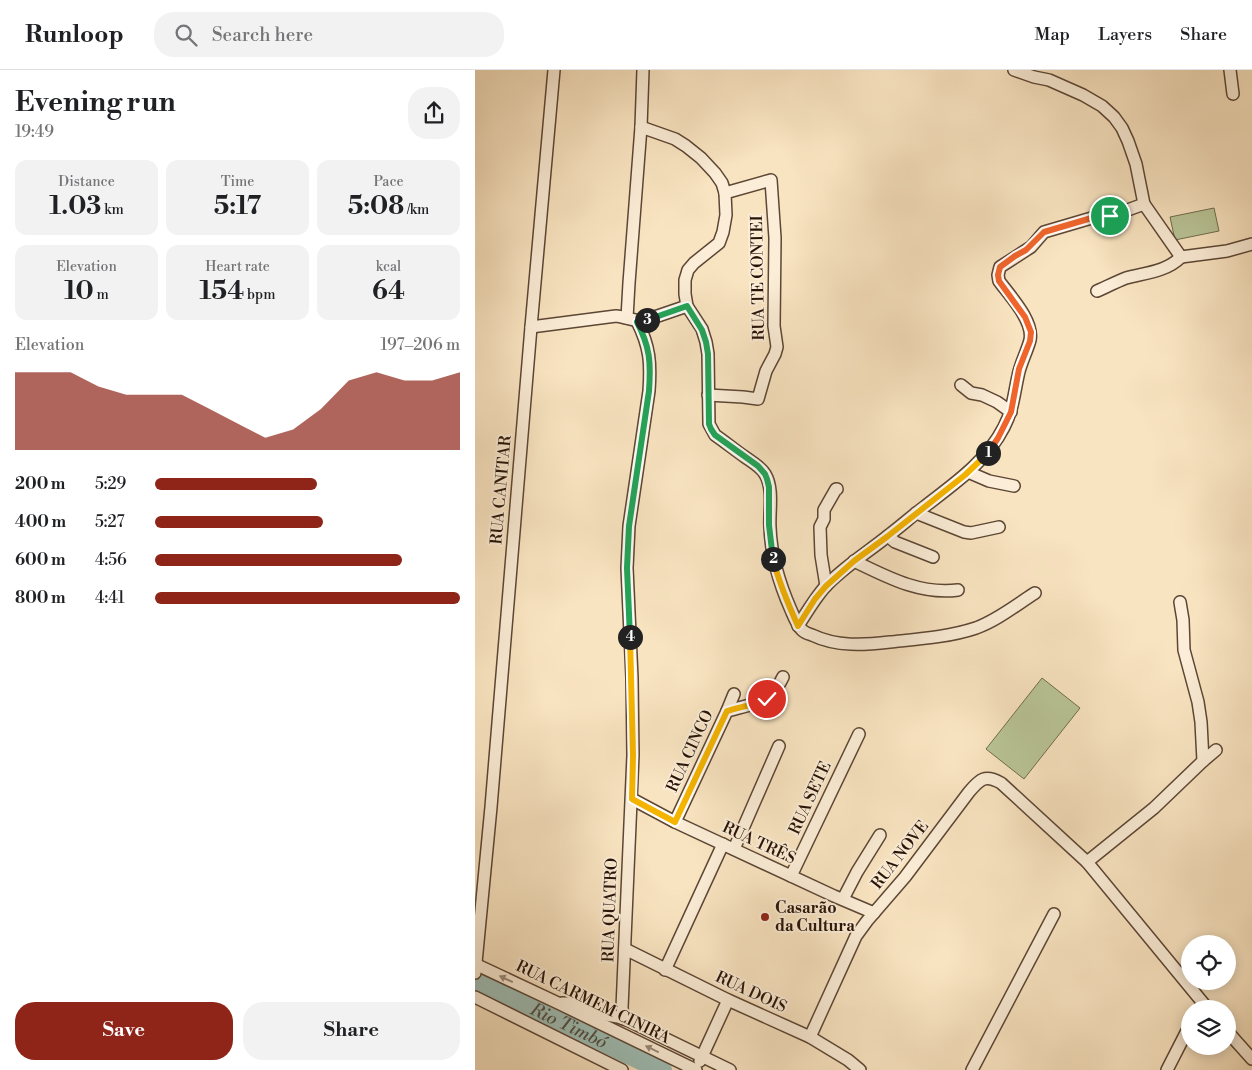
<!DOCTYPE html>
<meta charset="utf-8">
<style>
body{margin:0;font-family:"Libre Bodoni",serif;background:#f2f2f2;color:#202124;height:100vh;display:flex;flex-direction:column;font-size:19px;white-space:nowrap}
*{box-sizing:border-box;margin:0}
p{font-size:16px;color:#757577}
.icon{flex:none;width:28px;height:28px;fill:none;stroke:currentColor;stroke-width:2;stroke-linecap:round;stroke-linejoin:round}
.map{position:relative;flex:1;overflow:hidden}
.sheet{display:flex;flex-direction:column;background:#fff;width:475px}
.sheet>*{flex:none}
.controls{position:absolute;left:706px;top:865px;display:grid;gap:10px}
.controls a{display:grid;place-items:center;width:55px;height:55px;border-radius:50%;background:#fff;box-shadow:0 2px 12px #0003;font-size:25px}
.pin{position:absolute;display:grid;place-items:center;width:42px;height:42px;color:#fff;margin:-21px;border:2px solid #fff;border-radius:50%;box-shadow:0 1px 5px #0007}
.km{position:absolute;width:25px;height:25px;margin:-12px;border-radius:50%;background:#222;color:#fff;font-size:14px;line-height:25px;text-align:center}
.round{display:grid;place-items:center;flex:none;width:52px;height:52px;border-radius:20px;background:#f2f2f2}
.summary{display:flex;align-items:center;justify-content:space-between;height:85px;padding:0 15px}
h1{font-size:28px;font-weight:700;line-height:38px}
.metrics{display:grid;grid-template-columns:repeat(3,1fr);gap:8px;height:85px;padding:5px 15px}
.metrics div{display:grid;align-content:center;border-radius:12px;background:#f2f2f2;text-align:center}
.metrics b{font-size:25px;font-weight:700}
.metrics small{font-size:14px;font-weight:400}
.metrics p{font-size:14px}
.chart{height:140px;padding:10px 15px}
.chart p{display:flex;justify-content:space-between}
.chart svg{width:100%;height:90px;margin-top:5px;fill:#8f2418;opacity:.7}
.action{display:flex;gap:10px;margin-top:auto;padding:10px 15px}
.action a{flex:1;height:58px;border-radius:20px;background:#8f2418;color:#fff;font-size:20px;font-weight:700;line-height:58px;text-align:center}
.action a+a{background:#f2f2f2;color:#202124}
ul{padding:0 15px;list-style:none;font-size:16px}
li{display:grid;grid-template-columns:80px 60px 1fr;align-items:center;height:38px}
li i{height:12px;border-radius:6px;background:#8f2418}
header{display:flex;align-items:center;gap:30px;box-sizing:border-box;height:70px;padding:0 25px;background:#fff;border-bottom:1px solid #e0e0e0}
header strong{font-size:24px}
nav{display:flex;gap:28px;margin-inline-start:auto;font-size:18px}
.search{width:350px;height:45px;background:#f2f2f2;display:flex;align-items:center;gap:12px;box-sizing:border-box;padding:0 18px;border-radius:20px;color:#757577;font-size:19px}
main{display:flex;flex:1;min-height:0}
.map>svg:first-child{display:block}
.green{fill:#b9c597;stroke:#706c4e}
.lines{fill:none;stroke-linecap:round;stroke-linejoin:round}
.river{stroke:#9ebeb6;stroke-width:20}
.minor-casing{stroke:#5c4635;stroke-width:14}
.minor{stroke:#fbedd7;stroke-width:11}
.oneway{fill:#9c8a79}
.split-1-casing{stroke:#fff;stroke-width:10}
.split-2-casing{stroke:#fff;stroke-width:10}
.split-3-casing{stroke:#fff;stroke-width:10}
.split-4-casing{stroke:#fff;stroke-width:10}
.split-5-casing{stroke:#fff;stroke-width:10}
.split-1{stroke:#f0652b;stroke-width:6}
.split-2{stroke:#f5b400;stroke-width:6}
.split-3{stroke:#22a559;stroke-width:6}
.split-4{stroke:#22a559;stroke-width:6}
.split-5{stroke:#f5b400;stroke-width:6}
.poi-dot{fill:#8f2418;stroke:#fbedd7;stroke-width:2}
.labels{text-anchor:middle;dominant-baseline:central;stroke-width:4;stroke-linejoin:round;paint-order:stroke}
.street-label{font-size:16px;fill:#281206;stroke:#fbedd7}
.poi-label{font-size:16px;font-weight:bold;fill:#281206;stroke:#fbedd7;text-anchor:start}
.water-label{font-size:18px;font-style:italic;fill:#514e44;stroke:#fbedd7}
</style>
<header>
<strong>Runloop</strong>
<div class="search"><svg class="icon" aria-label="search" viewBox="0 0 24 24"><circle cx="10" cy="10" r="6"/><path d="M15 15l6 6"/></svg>Search here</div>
<nav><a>Map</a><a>Layers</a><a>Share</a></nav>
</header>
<main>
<section class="sheet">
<div class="summary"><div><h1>Evening run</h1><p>19:49</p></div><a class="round"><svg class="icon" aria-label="share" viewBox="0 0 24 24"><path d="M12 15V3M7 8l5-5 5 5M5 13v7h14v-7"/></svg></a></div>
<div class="metrics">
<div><p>Distance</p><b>1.03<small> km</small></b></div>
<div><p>Time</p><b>5:17</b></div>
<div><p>Pace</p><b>5:08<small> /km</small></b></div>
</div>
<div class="metrics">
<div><p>Elevation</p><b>10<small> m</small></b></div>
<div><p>Heart rate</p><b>154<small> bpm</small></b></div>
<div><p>kcal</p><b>64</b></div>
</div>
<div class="chart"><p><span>Elevation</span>197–206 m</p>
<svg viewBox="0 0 160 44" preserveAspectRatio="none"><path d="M0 44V6L10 6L20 6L30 13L40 17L50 17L60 17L70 24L80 31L90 38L100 34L110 24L120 10L130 6L140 10L150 10L160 6V44z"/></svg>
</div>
<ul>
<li><b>200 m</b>5:29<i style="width:53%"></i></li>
<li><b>400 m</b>5:27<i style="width:55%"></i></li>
<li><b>600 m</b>4:56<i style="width:81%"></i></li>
<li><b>800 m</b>4:41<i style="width:100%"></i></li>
</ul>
<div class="action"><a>Save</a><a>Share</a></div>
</section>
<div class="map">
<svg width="777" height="1000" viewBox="0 0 777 1000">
<rect width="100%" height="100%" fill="#f9e4c1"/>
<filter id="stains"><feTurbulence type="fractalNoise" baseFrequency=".004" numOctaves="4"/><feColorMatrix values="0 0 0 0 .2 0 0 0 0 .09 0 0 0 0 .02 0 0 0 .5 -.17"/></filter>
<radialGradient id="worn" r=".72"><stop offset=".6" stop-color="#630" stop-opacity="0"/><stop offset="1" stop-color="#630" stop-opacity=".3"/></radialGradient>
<g class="green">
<polygon points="739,138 744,161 700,170 695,147"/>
<polygon points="567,608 605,638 549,709 511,679"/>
</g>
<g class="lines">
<path class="river" id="s1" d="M 0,911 L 187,1000"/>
<g class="minor-casing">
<g id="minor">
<polyline points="539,0 559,7 574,10 608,25 627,36 639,47 647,58 653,71 661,94 669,134 706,187"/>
<polyline points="755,0 758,24"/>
<path d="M 166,57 L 200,69 L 211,76 L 226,88 L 240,103 L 247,113 L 250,123 L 251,145 L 248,162 L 244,173 L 219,193 L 213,200 L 210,210 L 210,224 L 212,236 L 227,259 L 231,272 L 233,284 L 234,354 L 240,365 C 250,372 260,380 270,387 C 277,392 286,397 290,404 C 299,419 294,441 295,457 C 296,486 304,513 316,540 C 319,547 322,555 327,560 C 330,563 334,564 337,565 C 362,577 389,575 415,572 C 444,569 474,567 501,558 C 523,550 541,535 560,523"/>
<polyline points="706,187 752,181 777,174"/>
<path d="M 622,221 C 631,217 641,212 651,208 C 669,203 691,202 706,187"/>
<polyline points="152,248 154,213 166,57 168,0"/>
<path d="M 56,257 L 141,246 C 150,247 159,251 168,251 L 212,236"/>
<polyline points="486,315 496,323 507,325 522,332 536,342"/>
<polyline points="233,325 268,327 283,329 291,301 300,284 302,277 299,256 300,168 296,110 250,123"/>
<polyline points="493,402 514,411 539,416"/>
<polyline points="441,443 489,462 496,463 524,457"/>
<polyline points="413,466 420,472 458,487"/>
<path d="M 379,491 C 412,507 445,525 483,520"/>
<polyline points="351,516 346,485 345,457 349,449 349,440 361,419 362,419"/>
<path d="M 323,556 C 331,543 339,530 349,518 C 368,497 392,483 414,465 C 426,456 437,446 449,437 C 480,413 511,392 529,357 C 538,340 539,324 543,306 C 545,294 552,282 555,270 C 559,251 535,226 524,211 L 523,205 L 525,197 L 556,177 L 569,162 L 620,147 L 639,145 L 669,134"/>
<path d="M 252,641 C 265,637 288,634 297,624 C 302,619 305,613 308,607"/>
<polyline points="728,691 741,680"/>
<polyline points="157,729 200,752 359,826 399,843"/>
<polyline points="200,752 252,641 259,624"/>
<polyline points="259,779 304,676"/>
<polyline points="612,792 679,738 728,691 726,652 723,632 709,580 708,550 705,532"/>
<polyline points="316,806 384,664"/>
<polyline points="368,829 382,802 405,765"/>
<polyline points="150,879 253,930 335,967 373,990 385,1000"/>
<polyline points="0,894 83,933 221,1000"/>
<polyline points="190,900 248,774"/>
<polyline points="0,903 16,737 56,257 79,0"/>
<polyline points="0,927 147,1000"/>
<polyline points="87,933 98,933 109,935 125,944 143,947 152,950 255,1000"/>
<path d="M 152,950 L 148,946 L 147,938 L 158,685 L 157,608 L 152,498 L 154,456 L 174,321 C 176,293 175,277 162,251"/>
<polyline points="752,961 777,989"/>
<path d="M 335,967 L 381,866 L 392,851 L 430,807 L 494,722 C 505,709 510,704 526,713 L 612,792 L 733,939"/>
<polyline points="225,991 253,930"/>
<polyline points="497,1000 579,844"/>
<polyline points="692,1000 715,955"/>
</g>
</g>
<use href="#minor" class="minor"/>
</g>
<defs><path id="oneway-solid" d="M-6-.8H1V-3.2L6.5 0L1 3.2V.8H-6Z" transform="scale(1.25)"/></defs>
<g class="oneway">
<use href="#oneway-solid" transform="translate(31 909) rotate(-155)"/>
<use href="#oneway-solid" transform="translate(177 979) rotate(-154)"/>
</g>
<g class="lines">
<g class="split-1-casing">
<polyline id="split-1" points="513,383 523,368 536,342 544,299 555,271 556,262 550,247 524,211 523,205 525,197 540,186 551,180 569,162 620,147 635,146"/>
</g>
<g class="split-2-casing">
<path id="split-2" d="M 298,489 C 304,512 313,534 323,556 L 340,529 L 351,516 L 379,491 L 413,466 L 490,405 L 513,383"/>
</g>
<g class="split-3-casing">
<polyline id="split-3" points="172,250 212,236 227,260 231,272 233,284 234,354 236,359 240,365 283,396 290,404 292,409 294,417 294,455 298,489"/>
</g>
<g class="split-4-casing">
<path id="split-4" d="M 155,567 L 152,498 L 154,456 L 174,321 C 176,292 175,277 162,252 L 172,250"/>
</g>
<g class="split-5-casing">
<path id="split-5" d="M 155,567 L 158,685 L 157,729 L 200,752 L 252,641 C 265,637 279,635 292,629"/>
</g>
<use href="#split-1" class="split-1"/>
<use href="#split-2" class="split-2"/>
<use href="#split-3" class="split-3"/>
<use href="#split-4" class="split-4"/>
<use href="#split-5" class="split-5"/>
</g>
<circle class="poi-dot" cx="290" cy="847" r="5"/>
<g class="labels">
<g class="street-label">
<text transform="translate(283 208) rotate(-91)">RUA TE CONTEI</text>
<text transform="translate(26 420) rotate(-85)">RUA CANITAR</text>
<text transform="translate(215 681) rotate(-65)">RUA CINCO</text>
<text transform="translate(335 728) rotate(-65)">RUA SETE</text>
<text transform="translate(284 773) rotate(25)">RUA TRÊS</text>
<text transform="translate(425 785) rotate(-52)">RUA NOVE</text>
<text transform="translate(135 840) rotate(-88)">RUA QUATRO</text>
<text transform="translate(276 922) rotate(25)">RUA DOIS</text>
<text transform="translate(118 932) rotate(26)">RUA CARMEM CINIRA</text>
</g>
<g class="poi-label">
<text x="300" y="838">Casarão<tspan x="300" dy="18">da Cultura</tspan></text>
</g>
<g class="water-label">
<text stroke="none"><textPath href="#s1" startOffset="104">Rio Timbó</textPath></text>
</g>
</g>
<rect width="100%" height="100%" filter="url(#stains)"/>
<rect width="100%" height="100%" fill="url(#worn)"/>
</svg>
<div class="controls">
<a><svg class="icon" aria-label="locate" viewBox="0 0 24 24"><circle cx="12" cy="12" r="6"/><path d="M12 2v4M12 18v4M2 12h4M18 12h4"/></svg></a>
<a><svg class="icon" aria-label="layers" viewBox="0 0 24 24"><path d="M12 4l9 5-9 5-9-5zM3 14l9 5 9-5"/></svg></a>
</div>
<div class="pin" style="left:635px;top:146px;background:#1e9e55"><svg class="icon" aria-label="arrive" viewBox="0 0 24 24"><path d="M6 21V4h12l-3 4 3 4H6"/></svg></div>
<div class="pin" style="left:292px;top:629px;background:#d93025"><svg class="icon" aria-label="check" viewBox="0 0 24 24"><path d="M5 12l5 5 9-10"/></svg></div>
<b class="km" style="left:513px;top:383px">1</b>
<b class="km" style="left:298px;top:489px">2</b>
<b class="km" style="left:172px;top:250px">3</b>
<b class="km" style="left:155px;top:567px">4</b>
</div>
</main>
